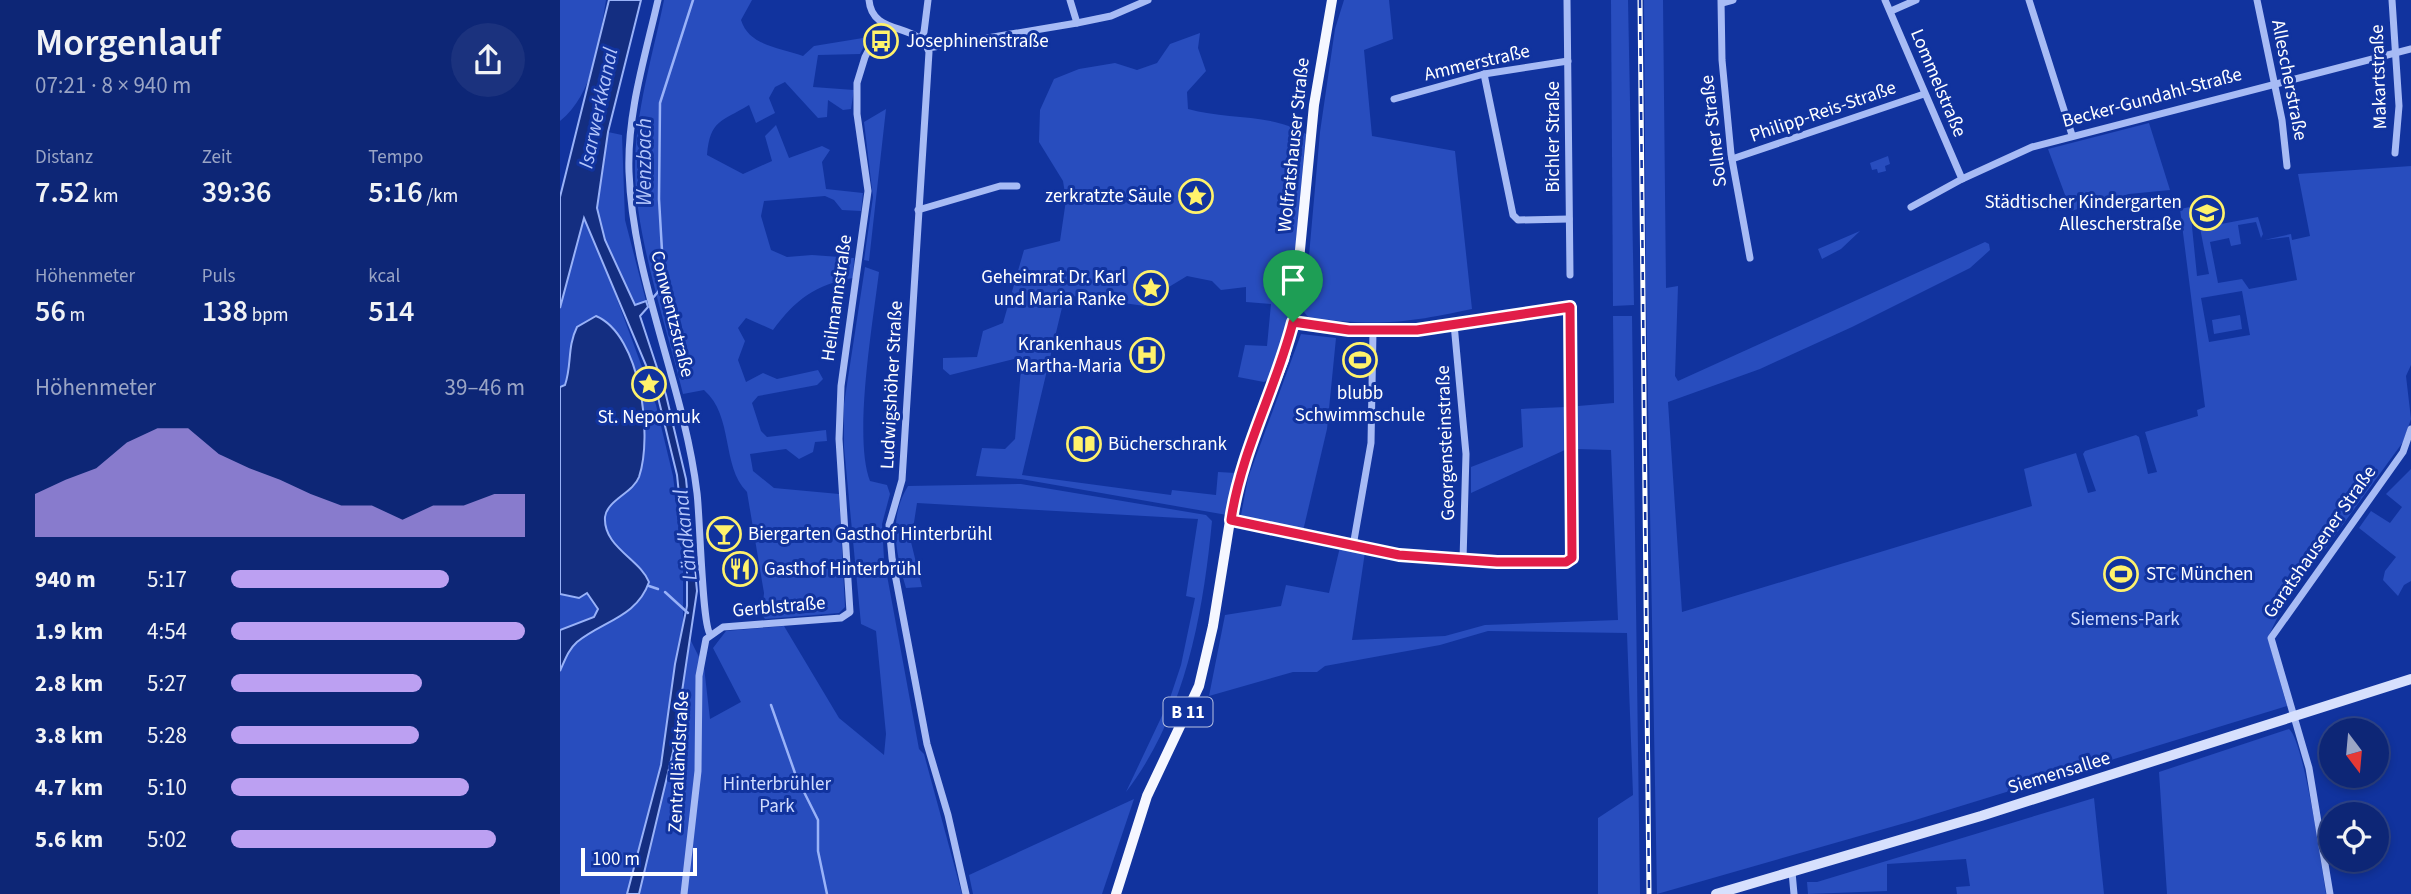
<!DOCTYPE html>
<html lang="de">
<meta charset="utf-8">
<style>
body{margin:0;font-family:"Source Sans 3",sans-serif;background:#1b327e;color:#f1f3f6;height:100vh;display:flex;flex-direction:column;font-size:26px;white-space:nowrap}
*{box-sizing:border-box;margin:0}
p{font-size:23px;color:#9aa5c5}
.icon{flex:none;width:38px;height:38px;fill:none;stroke:currentColor;stroke-width:2;stroke-linecap:round;stroke-linejoin:round}
.map{position:relative;flex:1;overflow:hidden}
.details{display:flex;flex-direction:column;background:#0d2676;width:560px}
.details>*{flex:none}
.needle{width:46px;rotate:164deg}
.fabs{position:absolute;left:1759px;top:718px;display:grid;gap:14px}
.fabs a{display:grid;place-items:center;width:70px;height:70px;border-radius:50%;background:#0d2676;box-shadow:0 4px 10px #0003,0 0 0 2px #2d4388;font-size:35px}
.scale{position:absolute;left:21px;bottom:18px;width:116px;box-sizing:border-box;padding-left:7px;border:4px solid #fff;border-top:0;font-size:19px;line-height:24px;white-space:nowrap;color:#fff;-webkit-text-stroke:5px #11339e;paint-order:stroke}
.pin{position:absolute;display:grid;place-items:center;width:60px;height:60px;color:#fff;margin:-72px -30px;border-radius:50% 50% 50% 0;rotate:-45deg;box-shadow:0 0 7px #0007}
.pin .icon{rotate:45deg}
.round{display:grid;place-items:center;flex:none;width:74px;height:74px;border-radius:37px;background:#1b327e}
.overview{display:flex;align-items:center;justify-content:space-between;height:119px;padding:0 35px}
h1{font-size:38px;font-weight:600;line-height:52px}
.metrics{display:grid;grid-template-columns:repeat(3,1fr);gap:10px;height:119px;padding:7px 35px}
.metrics div{display:grid;align-content:center}
.metrics b{font-size:30px;font-weight:600}
.metrics small{font-size:19px;font-weight:400}
.metrics p{font-size:19px}
.chart{height:196px;padding:14px 35px}
.chart p{display:flex;justify-content:space-between}
.chart svg{width:100%;height:126px;margin-top:7px;fill:#bca0f2;opacity:.7}
ul{padding:0 35px;list-style:none;font-size:23px}
li{display:grid;grid-template-columns:112px 84px 1fr;align-items:center;height:52px}
li i{height:18px;border-radius:9px;background:#bca0f2}
main{display:flex;flex:1;min-height:0}
.map>svg:first-child{display:block}
.green{fill:#284dbe;fill-rule:evenodd}
.water{fill:#142e81;stroke:#99b2f8;stroke-width:2}
.lines{fill:none;stroke-linecap:round;stroke-linejoin:round}
.stream{stroke:#99b2f8;stroke-width:2.5}
.street{stroke:#a7bbf5;stroke-width:7}
.secondary{stroke:#d7e0fd;stroke-width:10}
.primary{stroke:#f5f7ff;stroke-width:10}
.rail-casing{stroke:#fff;stroke-width:5}
.rail{stroke:#11339e;stroke-width:2.5;stroke-dasharray:8;stroke-linecap:butt}
.route-casing{stroke:#fff;stroke-width:14}
.route{stroke:#e11d48;stroke-width:9}
.labels{text-anchor:middle;dominant-baseline:central;stroke-width:6;stroke-linejoin:round;paint-order:stroke}
.shield{fill:#11339e;stroke:#b8c2e2;stroke-width:2}
.shield-label{font-size:18px;font-weight:bold;fill:#fff}
.poi-label{font-size:19px;fill:#fff;stroke:#11339e;text-anchor:start}
.street-label{font-size:19px;fill:#fff;stroke:#11339e}
.park-label{font-size:19px;fill:#d0dcfe;stroke:#11339e}
.water-label{font-size:21px;font-style:italic;fill:#b4c6fb;stroke:#11339e}
</style>
<main>
<section class="details">
<div class="overview"><div><h1>Morgenlauf</h1><p>07:21 · 8 × 940 m</p></div><a class="round"><svg class="icon" aria-label="share" viewBox="0 0 24 24"><path d="M12 15V3M7 8l5-5 5 5M5 13v7h14v-7"/></svg></a></div>
<div class="metrics">
<div><p>Distanz</p><b>7.52<small> km</small></b></div>
<div><p>Zeit</p><b>39:36</b></div>
<div><p>Tempo</p><b>5:16<small> /km</small></b></div>
</div>
<div class="metrics">
<div><p>Höhenmeter</p><b>56<small> m</small></b></div>
<div><p>Puls</p><b>138<small> bpm</small></b></div>
<div><p>kcal</p><b>514</b></div>
</div>
<div class="chart"><p><span>Höhenmeter</span>39–46 m</p>
<svg viewBox="0 0 160 44" preserveAspectRatio="none"><path d="M0 44V29L10 24L20 20L30 11L40 6L50 6L60 15L70 20L80 24L90 29L100 33L110 33L120 38L130 33L140 33L150 29L160 29V44z"/></svg>
</div>
<ul>
<li><b>940 m</b>5:17<i style="width:74%"></i></li>
<li><b>1.9 km</b>4:54<i style="width:100%"></i></li>
<li><b>2.8 km</b>5:27<i style="width:65%"></i></li>
<li><b>3.8 km</b>5:28<i style="width:64%"></i></li>
<li><b>4.7 km</b>5:10<i style="width:81%"></i></li>
<li><b>5.6 km</b>5:02<i style="width:90%"></i></li>
</ul>
</section>
<div class="map">
<svg width="1851" height="894" viewBox="0 0 1851 894">
<rect width="100%" height="100%" fill="#11339e"/>
<g class="green">
<path d="M 0,0 L 46,0 C 39,41 34,94 0,121 Z"/>
<path d="M 104,0 L 192,0 L 181,20 C 189,46 219,47 243,56 L 254,46 L 309,37 L 300,54 L 258,55 L 253,87 L 294,90 L 291,109 L 283,110 L 268,100 L 267,117 L 258,118 L 225,82 L 215,87 L 209,98 L 215,113 L 196,123 L 189,105 C 161,122 150,120 147,155 L 183,174 L 212,161 L 205,136 L 216,125 L 229,158 L 262,146 L 270,150 L 262,162 L 266,189 L 303,193 L 301,211 L 282,210 L 274,200 L 265,196 L 204,201 L 201,216 L 211,250 L 227,257 L 252,255 L 294,258 L 293,278 C 256,284 235,300 213,330 L 186,318 L 178,328 L 185,341 L 178,360 L 186,382 L 203,373 L 217,379 L 258,370 L 263,379 L 257,385 L 198,396 L 192,403 L 201,431 L 207,437 L 266,430 L 267,441 L 255,442 L 253,452 L 239,459 L 226,449 L 190,454 L 193,471 L 214,488 L 279,494 L 285,607 L 279,613 L 205,619 L 202,615 L 204,593 L 187,492 C 161,466 174,416 144,390 L 123,394 C 107,328 75,235 75,169 C 75,112 93,55 104,0 Z"/>
<path d="M 784,0 L 829,0 L 833,39 L 804,50 L 812,136 L 895,151 L 912,309 C 847,323 815,327 748,317 L 744,312 L 760,132 L 775,29 Z"/>
<polygon points="1051,0 1068,0 1074,305 1053,306"/>
<path d="M 1084,0 L 1103,0 L 1106,288 L 1118,286 L 1115,376 L 1118,381 L 1425,242 L 1429,244 L 1430,250 L 1410,268 L 1292,327 L 1200,369 L 1108,402 L 1122,612 L 1472,506 L 1464,469 L 1516,453 L 1528,493 L 1536,491 L 1523,454 L 1525,451 L 1576,435 L 1579,437 L 1588,474 L 1597,472 L 1585,432 L 1638,416 L 1637,410 L 1645,407 L 1620,209 L 1630,207 L 1637,276 L 1649,274 L 1640,228 L 1698,217 L 1703,234 L 1701,238 L 1696,222 L 1678,225 L 1681,244 L 1671,246 L 1669,238 L 1650,242 L 1658,283 L 1682,279 L 1689,289 L 1737,280 L 1729,237 L 1704,240 L 1731,234 L 1732,240 L 1750,236 L 1738,174 L 1851,166 L 1851,365 L 1846,376 L 1851,419 L 1843,442 L 1725,604 C 1722,608 1709,634 1708,639 L 1727,706 L 1352,821 L 1097,894 L 1086,290 ZM 1682,291 L 1690,335 L 1649,342 L 1641,298 Z"/>
<path d="M 640,33 L 638,48 L 646,71 L 627,92 L 628,109 C 666,120 711,113 746,134 L 729,317 L 709,379 L 704,382 L 678,377 L 685,345 L 707,346 L 711,304 L 686,302 L 686,287 L 661,290 L 652,281 L 627,276 L 594,296 L 585,306 L 505,295 L 462,475 L 611,495 L 612,490 L 656,495 L 658,472 L 676,473 L 667,515 L 461,479 L 416,476 L 422,448 L 445,449 L 455,439 L 462,357 L 390,375 L 383,369 L 383,358 L 417,357 L 423,331 L 443,323 L 464,250 L 500,241 L 506,200 L 503,181 L 479,142 L 480,110 L 494,79 L 519,69 L 555,63 L 577,70 L 597,63 L 610,44 Z"/>
<polygon points="326,109 309,261 304,260 313,197 304,122"/>
<polygon points="1589,123 1610,190 1569,194 1511,211 1488,149"/>
<polygon points="48,132 62,135 65,220 86,301 75,306 45,240 37,208"/>
<polygon points="1328,156 1330,164 1325,166 1326,171 1318,173 1317,169 1312,170 1310,163"/>
<path d="M 23,219 L 27,220 L 37,245 L 96,405 L 113,476 L 123,557 L 123,625 L 144,667 L 150,719 L 181,702 L 153,648 L 166,631 L 224,626 L 279,718 L 324,755 L 326,734 L 316,631 L 301,624 L 284,447 L 284,404 L 305,267 L 319,272 C 313,322 293,437 310,481 L 327,485 L 330,494 L 322,524 L 324,559 L 359,749 L 364,754 L 402,894 L 0,894 L 0,308 Z"/>
<polygon points="1300,231 1281,249 1262,259 1258,249"/>
<polygon points="1680,315 1682,329 1654,334 1652,320"/>
<polygon points="1053,316 1072,316 1080,894 1038,894 1038,818 1073,795 1067,633 928,631 880,645 765,666 757,672 733,672 649,696 665,615 721,606 726,585 769,593 780,547 805,552 792,640 885,636 925,625 1058,620 1051,450 1017,449 1018,406 1054,403"/>
<polygon points="741,334 776,338 767,429 743,531 681,515 688,478"/>
<polygon points="1006,407 1007,449 911,493 911,467 963,447 961,409"/>
<polygon points="1851,469 1851,581 1844,585 1838,596 1823,580 1825,571 1836,557 1799,528 1811,511 1830,523 1842,507 1826,494"/>
<path d="M 461,484 L 646,515 L 652,521 C 643,615 625,715 566,792 L 609,701 L 621,665 L 635,598 L 626,596 L 638,519 L 357,503 L 351,542 L 362,587 L 346,588 C 336,554 328,518 348,486 Z"/>
<path d="M 1729,729 C 1744,740 1762,868 1766,894 L 1607,894 L 1599,772 Z"/>
<polygon points="1534,798 1544,894 1397,894 1396,887 1410,886 1406,859 1327,864 1327,891 1248,894 1247,882 1257,882"/>
<polygon points="574,799 542,894 413,894 409,875"/>
</g>
<g class="water">
<polygon points="49,0 81,0 48,132 37,208 45,240 75,305 86,301 88,307 80,316 106,395 126,479 137,591 113,752 79,894 67,894 101,765 115,664 127,606 127,571 117,475 96,389 24,218 0,308 0,197"/>
<path d="M 36,316 C 81,335 93,436 79,477 C 73,493 47,500 45,517 C 43,547 80,559 89,582 C 77,617 43,621 17,642 C 8,650 5,660 0,671 L 0,630 L 34,617 L 38,609 L 27,593 L 19,598 L 0,594 L 0,387 L 5,385 C 12,365 7,347 17,327 Z"/>
</g>
<g class="lines">
<g class="stream">
<polyline points="91,300 104,285 99,199 100,103 133,0"/>
<polyline points="89,586 98,589"/>
<polyline points="105,592 128,613"/>
<polyline points="211,705 236,776 258,820 258,851 267,894"/>
</g>
<g class="street">
<path d="M 98,0 C 85,57 67,113 69,172 C 73,282 124,385 137,493 C 140,516 142,624 150,634"/>
<path d="M 309,0 C 312,37 359,21 369,52 L 342,480 L 329,525 L 332,558 L 367,744 L 388,815 L 406,894"/>
<polyline points="510,0 517,23"/>
<polyline points="1007,0 1010,275"/>
<polyline points="1161,0 1162,60 1171,154 1190,258"/>
<polyline points="1325,0 1402,179"/>
<polyline points="1469,0 1512,135"/>
<polyline points="1697,0 1722,120 1727,166"/>
<polyline points="1832,0 1839,106 1835,153"/>
<polyline points="1162,3 1173,0"/>
<polyline points="1331,11 1356,0"/>
<polyline points="361,38 364,32 368,0"/>
<polyline points="368,48 517,23 551,16 588,0"/>
<polyline points="924,74 953,215 958,220 1009,219"/>
<polyline points="834,99 924,74 1008,61"/>
<polyline points="1172,159 1364,94"/>
<polyline points="1351,207 1402,179 1472,147 1851,49"/>
<polyline points="358,210 440,186 457,186"/>
<polyline points="894,324 906,454 903,560"/>
<polyline points="671,520 840,555 937,562 1006,562 1012,558 1010,308 857,330 789,330 733,322"/>
<polyline points="793,546 811,443 813,331"/>
<polyline points="1232,872 1234,894"/>
<polyline points="124,894 138,771 139,676 146,639 163,627 281,618 290,612 279,439 281,386 308,191 297,114 297,83 305,57 322,24"/>
<polyline points="1770,894 1749,768 1711,638 1843,452 1851,429"/>
</g>
<polyline class="secondary" points="1156,894 1421,816 1851,679"/>
<polyline class="primary" points="556,894 587,796 639,686 653,626 673,502 688,450 724,360 733,322 754,105 772,0"/>
<g class="rail-casing">
<polyline id="rail" points="1080,0 1089,894"/>
</g>
<use href="#rail" class="rail"/>
</g>
<g class="lines">
<g class="route-casing">
<path id="route" d="M 1010,307 L 1012,558 L 1006,562 L 937,562 L 839,555 L 671,520 C 681,451 716,389 733,322 L 789,330 L 857,330 Z"/>
</g>
<use href="#route" class="route"/>
</g>
<defs>
<g id="bus-ring" transform="scale(1.75)"><circle r="9.5" fill="#11339e" stroke="#fff26b" stroke-width="1.5"/><path d="M-5-6H5V4H4V6H2V4H-2V6H-4V4H-5ZM-3.5-4V0h7V-4ZM-3.5 1.2v1.5H-2V1.2ZM2 1.2v1.5H3.5V1.2Z" fill="#fff26b"/></g>
<g id="sight-ring" transform="scale(1.75)"><circle r="9.5" fill="#11339e" stroke="#fff26b" stroke-width="1.5"/><path d="M0-6L1.8-2.2L6-1.7L2.9 1.2L3.7 5.4L0 3.3L-3.7 5.4L-2.9 1.2L-6-1.7L-1.8-2.2Z" fill="#fff26b"/></g>
<g id="school-ring" transform="scale(1.75)"><circle r="9.5" fill="#11339e" stroke="#fff26b" stroke-width="1.5"/><path d="M0-5L7-2L0 1L-7-2ZM-4 1L0 2.5L4 1V4Q0 6-4 4Z" fill="#fff26b"/></g>
<g id="hospital-ring" transform="scale(1.75)"><circle r="9.5" fill="#11339e" stroke="#fff26b" stroke-width="1.5"/><path d="M-5-5h3v3.5h4V-5h3V5h-3V1.5h-4V5h-3Z" fill="#fff26b"/></g>
<g id="stadium-ring" transform="scale(1.75)"><circle r="9.5" fill="#11339e" stroke="#fff26b" stroke-width="1.5"/><path d="M0-5a6.5 5 0 1 0 0 10a6.5 5 0 1 0 0-10ZM-3.5-1.8h7v3.6h-7Z" fill="#fff26b"/></g>
<g id="library-ring" transform="scale(1.75)"><circle r="9.5" fill="#11339e" stroke="#fff26b" stroke-width="1.5"/><path d="M-6-4Q-3-5.5-.7-3.5V5Q-3 3-6 4ZM6-4Q3-5.5 .7-3.5V5Q3 3 6 4Z" fill="#fff26b"/></g>
<g id="bar-ring" transform="scale(1.75)"><circle r="9.5" fill="#11339e" stroke="#fff26b" stroke-width="1.5"/><path d="M-6-5H6L.8 .8V4.5H3.5V6h-7V4.5H-.8V.8Z" fill="#fff26b"/></g>
<g id="restaurant-ring" transform="scale(1.75)"><circle r="9.5" fill="#11339e" stroke="#fff26b" stroke-width="1.5"/><path d="M-5-6h1v4h1v-4h1v4h1v-4h1v5L-1.5 .5V6h-2V.5L-5-1ZM5-6V6H3V1.5H1.5Q1.5-4 5-6Z" fill="#fff26b"/></g>
</defs>
<g fill-rule="evenodd">
<use href="#bus-ring" x="321" y="41"/>
<use href="#sight-ring" x="636" y="196"/>
<use href="#school-ring" x="1647" y="213"/>
<use href="#sight-ring" x="591" y="288"/>
<use href="#hospital-ring" x="587" y="355"/>
<use href="#stadium-ring" x="800" y="360"/>
<use href="#sight-ring" x="89" y="384"/>
<use href="#library-ring" x="524" y="444"/>
<use href="#bar-ring" x="164" y="534"/>
<use href="#restaurant-ring" x="180" y="569"/>
<use href="#stadium-ring" x="1561" y="574"/>
</g>
<g class="labels">
<rect class="shield" x="603.5" y="697.5" width="49" height="29" rx="5"/>
<g class="shield-label">
<text x="628" y="712">B 11</text>
</g>
<g class="poi-label">
<text x="346" y="41">Josephinenstraße</text>
<text x="612" y="196" text-anchor="end">zerkratzte Säule</text>
<text x="1622" y="202" text-anchor="end">Städtischer Kindergarten<tspan x="1622" dy="22">Allescherstraße</tspan></text>
<text x="566" y="277" text-anchor="end">Geheimrat Dr. Karl<tspan x="566" dy="22">und Maria Ranke</tspan></text>
<text x="562" y="344" text-anchor="end">Krankenhaus<tspan x="562" dy="22">Martha-Maria</tspan></text>
<text x="800" y="393" text-anchor="middle">blubb<tspan x="800" dy="22">Schwimmschule</tspan></text>
<text x="89" y="417" text-anchor="middle">St. Nepomuk</text>
<text x="548" y="444">Bücherschrank</text>
<text x="188" y="534">Biergarten Gasthof Hinterbrühl</text>
<text x="204" y="569">Gasthof Hinterbrühl</text>
<text x="1586" y="574">STC München</text>
</g>
<g class="street-label">
<text transform="translate(917 63) rotate(-13)">Ammerstraße</text>
<text transform="translate(1819 77) rotate(-92)">Makartstraße</text>
<text transform="translate(1729 80) rotate(79)">Allescherstraße</text>
<text transform="translate(1378 83) rotate(67)">Lommelstraße</text>
<text transform="translate(1592 98) rotate(-15)">Becker-Gundahl-Straße</text>
<text transform="translate(1263 112) rotate(-19)">Philipp-Reis-Straße</text>
<text transform="translate(1154 131) rotate(-97)">Sollner Straße</text>
<text transform="translate(993 137) rotate(-90)">Bichler Straße</text>
<text transform="translate(734 145) rotate(-84)">Wolfratshauser Straße</text>
<text transform="translate(277 298) rotate(-82)">Heilmannstraße</text>
<text transform="translate(112 314) rotate(76)">Conwentzstraße</text>
<text transform="translate(332 385) rotate(-87)">Ludwigshöher Straße</text>
<text transform="translate(886 443) rotate(-92)">Georgensteinstraße</text>
<text transform="translate(1760 542) rotate(-55)">Garatshausener Straße</text>
<text transform="translate(219 607) rotate(-5)">Gerblstraße</text>
<text transform="translate(119 762) rotate(-87)">Zentralländstraße</text>
<text transform="translate(1499 773) rotate(-17)">Siemensallee</text>
</g>
<g class="park-label">
<text x="1565" y="619">Siemens-Park</text>
<text x="217" y="784">Hinterbrühler<tspan x="217" dy="22">Park</tspan></text>
</g>
<g class="water-label">
<text transform="translate(38 108) rotate(-78)">Isarwerkkanal</text>
<text transform="translate(84 162) rotate(-90)">Wenzbach</text>
<text transform="translate(125 535) rotate(-96)">Ländkanal</text>
</g>
</g>
</svg>
<div class="fabs">
<a><svg class="needle" viewBox="-14 -14 28 28"><path d="M0-13l5 13h-10z" fill="#e53935"/><path d="M0 13l5-13h-10z" fill="#9aa5c5"/></svg></a>
<a><svg class="icon" aria-label="locate" viewBox="0 0 24 24"><circle cx="12" cy="12" r="6"/><path d="M12 2v4M12 18v4M2 12h4M18 12h4"/></svg></a>
</div>
<div class="scale">100 m</div>
<div class="pin" style="left:733px;top:322px;background:#1e9e55"><svg class="icon" aria-label="arrive" viewBox="0 0 24 24"><path d="M6 21V4h12l-3 4 3 4H6"/></svg></div>
</div>
</main>
